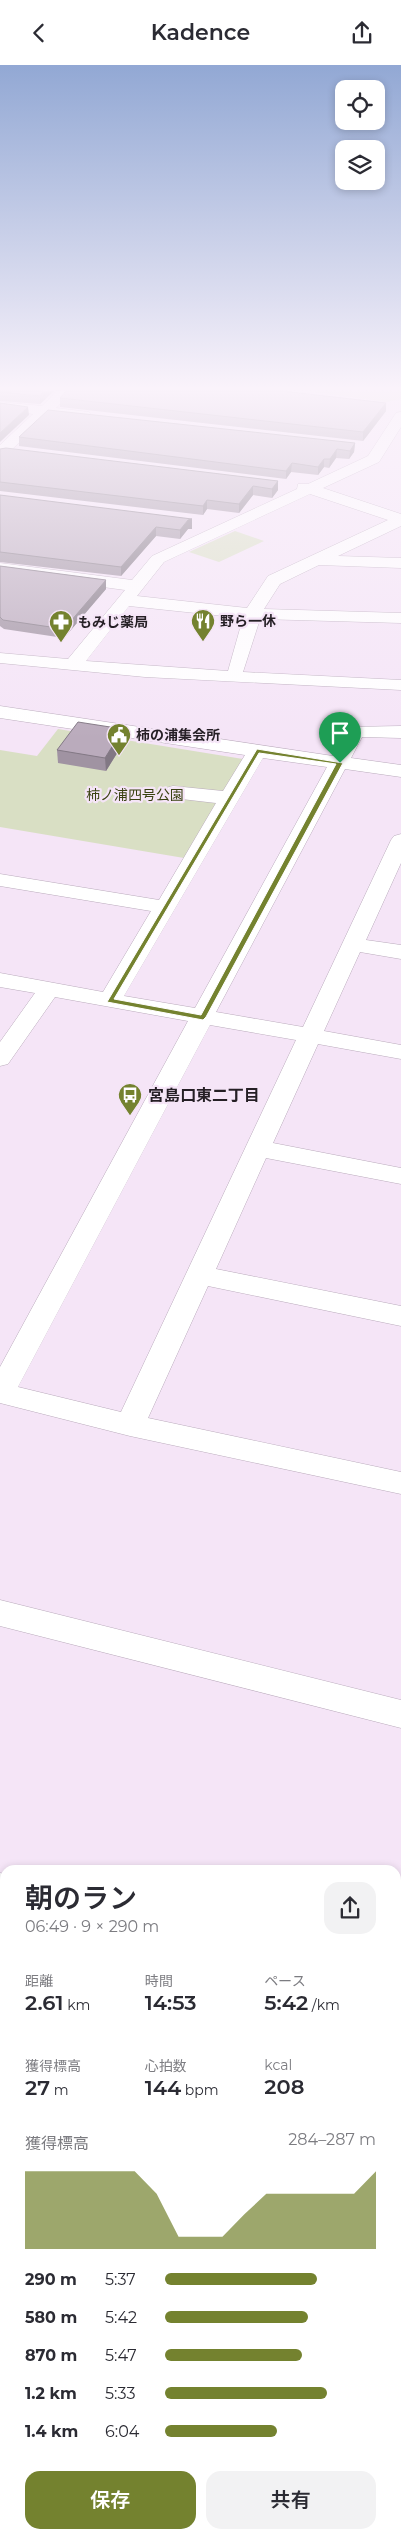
<!DOCTYPE html>
<html lang="ja">
<meta charset="utf-8">
<style>
body{margin:0;font-family:Montserrat,"Noto Sans JP",sans-serif;background:#f2f2f3;color:#2b2b33;height:100vh;display:flex;flex-direction:column;font-size:19px;white-space:nowrap}
*{box-sizing:border-box;margin:0}
p{font-size:16px;color:#7c7c81}
.icon{flex:none;width:28px;height:28px;fill:none;stroke:currentColor;stroke-width:2;stroke-linecap:round;stroke-linejoin:round}
.map{position:relative;flex:1;overflow:hidden}
.side{position:absolute;left:0px;top:1800px;width:401px;height:674px;display:flex;flex-direction:column;background:#fff;border-radius:15px 15px 0 0;box-shadow:0 2px 8px #0003}
.side>*{flex:none}
.buttons{position:absolute;left:335px;top:15px;display:grid;gap:10px}
.buttons a{display:grid;place-items:center;width:50px;height:50px;border-radius:10px;background:#fff;box-shadow:0 2px 8px #0003;font-size:25px}
.pin{position:absolute;display:grid;place-items:center;width:42px;height:42px;color:#fff;margin:-51px -21px;border-radius:50% 50% 50% 0;rotate:-45deg;box-shadow:0 0 5px #0007}
.pin .icon{rotate:45deg}
.round{display:grid;place-items:center;flex:none;width:52px;height:52px;border-radius:15px;background:#f2f2f3}
.head{display:flex;align-items:center;justify-content:space-between;height:85px;padding:0 25px}
h1{font-size:28px;font-weight:600;line-height:38px}
.metrics{display:grid;grid-template-columns:repeat(3,1fr);gap:8px;height:85px;padding:5px 25px}
.metrics div{display:grid;align-content:center}
.metrics b{font-size:21px;font-weight:600}
.metrics small{font-size:14px;font-weight:400}
.metrics p{font-size:14px}
.chart{height:140px;padding:10px 25px}
.chart p{display:flex;justify-content:space-between}
.chart svg{width:100%;height:90px;margin-top:5px;fill:#74822f;opacity:.7}
.cta{display:flex;gap:10px;margin-top:auto;padding:10px 25px}
.cta a{flex:1;height:58px;border-radius:15px;background:#74822f;color:#fff;font-size:20px;font-weight:600;line-height:58px;text-align:center}
.cta a+a{background:#f2f2f3;color:#2b2b33}
ul{padding:0 25px;list-style:none;font-size:16px}
li{display:grid;grid-template-columns:80px 60px 1fr;align-items:center;height:38px}
li i{height:12px;border-radius:6px;background:#74822f}
header{display:flex;justify-content:space-between;align-items:center;height:65px;padding:0 25px;background:#fff;font-size:22px;font-weight:600}
.map>svg:first-child{display:block}
.green{fill:#d9dfc4}
.lines{fill:none;stroke-linecap:round;stroke-linejoin:round}
.minor-casing{stroke:#baabbc;stroke-width:1}
.minor{fill:#fff;fill-rule:evenodd}
.wall{fill:#a093a2}
.shaded-wall{fill:#827884}
.building{fill:#baabbc;stroke:#827884}
.route{fill:#74822f;stroke:#fff;fill-rule:evenodd}
.labels{text-anchor:middle;dominant-baseline:central;stroke-width:4.5;stroke-linejoin:round;paint-order:stroke}
.far-poi-label{font-size:14px;font-weight:bold;fill:#251f25;stroke:#f5e5f7;text-anchor:start}
.far-park-label{font-size:14px;fill:#394111;stroke:#f5e5f7}
.poi-label{font-size:16px;font-weight:bold;fill:#251f25;stroke:#f5e5f7;text-anchor:start}
</style>
<header><svg class="icon" aria-label="back" viewBox="0 0 24 24"><path d="M15 5l-7 7 7 7"/></svg>Kadence<svg class="icon" aria-label="share" viewBox="0 0 24 24"><path d="M12 15V3M7 8l5-5 5 5M5 13v7h14v-7"/></svg></header>
<div class="map">
<svg width="401" height="2473" viewBox="0 0 401 2473">
<rect width="100%" height="100%" fill="#f5e5f7"/>
<g class="green">
<polygon points="307,326 401,326 401,334 386,337"/>
<polygon points="235,466 264,476 219,497 189,487"/>
<polygon points="58,664 243,694 184,793 0,762 0,685 37,691"/>
</g>
<g class="lines">
<g class="minor-casing">
<g id="minor">
<polygon points="57,326 73,326 56,343 89,347 91,350 89,353 48,350 5,391 0,392 0,380 33,349 0,345 0,337 42,341"/>
<path d="M 401,347 L 401,362 L 379,397 L 323,423 L 401,449 L 401,461 L 338,491 L 401,493 L 401,503 L 319,500 L 280,519 L 264,544 L 401,548 L 401,558 L 260,554 L 243,607 L 401,615 L 401,625 L 145,612 L 0,598 L 0,588 L 68,594 L 125,525 L 0,508 L 0,498 L 132,515 L 152,491 L 297,424 L 298,419 L 308,419 L 368,391 L 396,348 ZM 310,429 L 388,455 L 268,511 L 247,543 L 137,531 L 164,497 ZM 129,541 L 243,553 L 228,606 L 86,596 Z"/>
<path d="M 0,641 L 333,691 L 349,662 L 401,661 L 401,673 L 362,672 L 351,693 L 401,700 L 401,712 L 345,704 L 216,947 L 303,962 L 391,775 L 394,771 L 401,769 L 401,798 L 366,875 L 401,880 L 401,894 L 360,887 L 324,966 L 401,980 L 401,994 L 318,979 L 273,1078 L 401,1103 L 401,1119 L 266,1093 L 216,1204 L 401,1241 L 401,1261 L 208,1221 L 148,1353 L 401,1407 L 401,1429 L 130,1371 L 0,1338 L 0,1302 L 188,956 L 55,932 L 8,999 L 0,1001 L 0,977 L 35,928 L 0,922 L 0,908 L 103,927 L 151,846 L 0,821 L 0,809 L 159,835 L 216,738 L 173,733 L 166,731 L 163,727 L 166,723 L 173,721 L 223,726 L 245,690 L 0,653 ZM 263,693 L 327,702 L 195,943 L 124,931 ZM 210,960 L 296,975 L 121,1347 L 18,1322 Z"/>
<polygon points="0,1535 401,1635 401,1663 0,1561"/>
<polygon points="0,1808 5,1809 5,1841 0,1840"/>
<polygon points="396,1916 401,1917 401,1953 396,1952"/>
<polygon points="0,2124 5,2126 5,2168 0,2166"/>
<polygon points="401,2270 401,2316 396,2318 396,2272"/>
<polygon points="269,2469 315,2469 313,2473 267,2473"/>
</g>
</g>
<use href="#minor" class="minor"/>
</g>
<g class="wall">
<polygon points="0,326 54,326 40,339 0,336"/>
<polygon points="60,333 386,338 386,346 363,376 60,342"/>
<polygon points="19,372 355,378 354,387 349,394 336,393 329,403 324,402 318,410 291,407 286,414 19,381"/>
<polygon points="0,384 278,416 278,425 272,433 253,430 239,448 207,444 203,450 0,426"/>
<polygon points="0,430 192,464 188,464 180,474 156,471 121,511 0,497"/>
<polygon points="0,501 106,515 106,524 64,573 4,564 0,561"/>
<polygon points="123,664 124,677 106,706 58,698 57,685"/>
</g>
<g class="shaded-wall">
<polygon points="44,326 54,326 40,339 40,331"/>
<polygon points="386,338 386,346 363,376 363,367"/>
<polygon points="28,342 29,350 0,377 0,368"/>
<polygon points="355,378 354,387 349,394 350,386"/>
<polygon points="337,384 336,393 329,403 330,394"/>
<polygon points="324,394 324,402 318,410 318,402"/>
<polygon points="292,398 291,407 286,414 286,406"/>
<polygon points="278,416 278,425 272,433 272,424"/>
<polygon points="253,421 253,430 239,448 239,439"/>
<polygon points="207,435 207,444 203,450 203,441"/>
<polygon points="192,454 192,464 188,464 180,474 180,465 188,455"/>
<polygon points="156,462 156,471 121,511 121,502"/>
<polygon points="106,515 106,524 64,573 64,564"/>
<polygon points="123,664 124,677 106,706 105,693"/>
</g>
<g class="building">
<polygon points="0,326 44,326 40,331 0,327"/>
<polygon points="66,326 282,326 386,338 363,367 60,333"/>
<polygon points="0,338 28,342 0,368"/>
<polygon points="48,345 355,378 350,386 337,384 330,394 324,394 318,402 292,398 286,406 19,372"/>
<polygon points="6,383 278,416 272,424 253,421 239,439 207,435 203,441 0,417 0,384"/>
<polygon points="0,430 192,454 188,455 180,465 156,462 121,502 0,487"/>
<polygon points="0,501 106,515 64,564 3,555 0,552"/>
<polygon points="78,657 123,664 105,693 57,685"/>
</g>
<linearGradient id="sky" x2="0" y2="1"><stop stop-color="#92a8d4"/><stop offset="0.48" stop-color="#faf3fb"/><stop offset="1" stop-color="#faf3fb" stop-opacity="0"/></linearGradient>
<rect width="401" height="673" fill="url(#sky)"/>
<path class="route" d="M 257,684 L 343,698 L 206,952 L 203,955 L 107,937 ZM 259,688 L 336,699 L 201,950 L 114,934 Z"/>
<defs>
<g id="restaurant-pin" transform="scale(1.25)"><path d="M0 17L-7.5 6A9.5 9.5 0 1 1 7.5 6Z" fill="#74822f" stroke="#f5e5f7"/><path d="M-5-6h1v4h1v-4h1v4h1v-4h1v5L-1.5 .5V6h-2V.5L-5-1ZM5-6V6H3V1.5H1.5Q1.5-4 5-6Z" fill="#fff"/></g>
<g id="pharmacy-pin" transform="scale(1.25)"><path d="M0 17L-7.5 6A9.5 9.5 0 1 1 7.5 6Z" fill="#74822f" stroke="#f5e5f7"/><path d="M-2-6h4v4h4v4h-4v4h-4v-4h-4v-4h4Z" fill="#fff"/></g>
<g id="civic-pin" transform="scale(1.25)"><path d="M0 17L-7.5 6A9.5 9.5 0 1 1 7.5 6Z" fill="#74822f" stroke="#f5e5f7"/><path d="M-.6-6.5H3V-4.5H.6V-3L4-1V1h2V6H-6V1h2V-1L-.6-3ZM-1.2 2.5V6h2.4V2.5Z" fill="#fff"/></g>
<g id="bus-pin" transform="scale(1.25)"><path d="M0 17L-7.5 6A9.5 9.5 0 1 1 7.5 6Z" fill="#74822f" stroke="#f5e5f7"/><path d="M-5-6H5V4H4V6H2V4H-2V6H-4V4H-5ZM-3.5-4V0h7V-4ZM-3.5 1.2v1.5H-2V1.2ZM2 1.2v1.5H3.5V1.2Z" fill="#fff"/></g>
</defs>
<g fill-rule="evenodd">
<use href="#restaurant-pin" x="203" y="556"/>
<use href="#pharmacy-pin" x="61" y="557"/>
<use href="#civic-pin" x="119" y="670"/>
<use href="#bus-pin" x="130" y="1030"/>
</g>
<g class="labels">
<g class="far-poi-label">
<text x="220" y="556">野ら一休</text>
<text x="78" y="557">もみじ薬局</text>
<text x="136" y="670">柿の浦集会所</text>
</g>
<g class="far-park-label">
<text x="135" y="730">柿ノ浦四号公園</text>
</g>
<g class="poi-label">
<text x="148" y="1030">宮島口東二丁目</text>
</g>
</g>
</svg>
<div class="buttons">
<a><svg class="icon" aria-label="locate" viewBox="0 0 24 24"><circle cx="12" cy="12" r="6"/><path d="M12 2v4M12 18v4M2 12h4M18 12h4"/></svg></a>
<a><svg class="icon" aria-label="layers" viewBox="0 0 24 24"><path d="M12 4l9 5-9 5-9-5zM3 14l9 5 9-5"/></svg></a>
</div>
<div class="pin" style="left:340px;top:698px;background:#1e9e55"><svg class="icon" aria-label="arrive" viewBox="0 0 24 24"><path d="M6 21V4h12l-3 4 3 4H6"/></svg></div>
<section class="side">
<div class="head"><div><h1>朝のラン</h1><p>06:49 · 9 × 290 m</p></div><a class="round"><svg class="icon" aria-label="share" viewBox="0 0 24 24"><path d="M12 15V3M7 8l5-5 5 5M5 13v7h14v-7"/></svg></a></div>
<div class="metrics">
<div><p>距離</p><b>2.61<small> km</small></b></div>
<div><p>時間</p><b>14:53</b></div>
<div><p>ペース</p><b>5:42<small> /km</small></b></div>
</div>
<div class="metrics">
<div><p>獲得標高</p><b>27<small> m</small></b></div>
<div><p>心拍数</p><b>144<small> bpm</small></b></div>
<div><p>kcal</p><b>208</b></div>
</div>
<div class="chart"><p><span>獲得標高</span>284–287 m</p>
<svg viewBox="0 0 160 44" preserveAspectRatio="none"><path d="M0 44V6L10 6L20 6L30 6L40 6L50 6L60 17L70 38L80 38L90 38L100 27L110 17L120 17L130 17L140 17L150 17L160 6V44z"/></svg>
</div>
<ul>
<li><b>290 m</b>5:37<i style="width:72%"></i></li>
<li><b>580 m</b>5:42<i style="width:68%"></i></li>
<li><b>870 m</b>5:47<i style="width:65%"></i></li>
<li><b>1.2 km</b>5:33<i style="width:77%"></i></li>
<li><b>1.4 km</b>6:04<i style="width:53%"></i></li>
</ul>
<div class="cta"><a>保存</a><a>共有</a></div>
</section>
</div>
